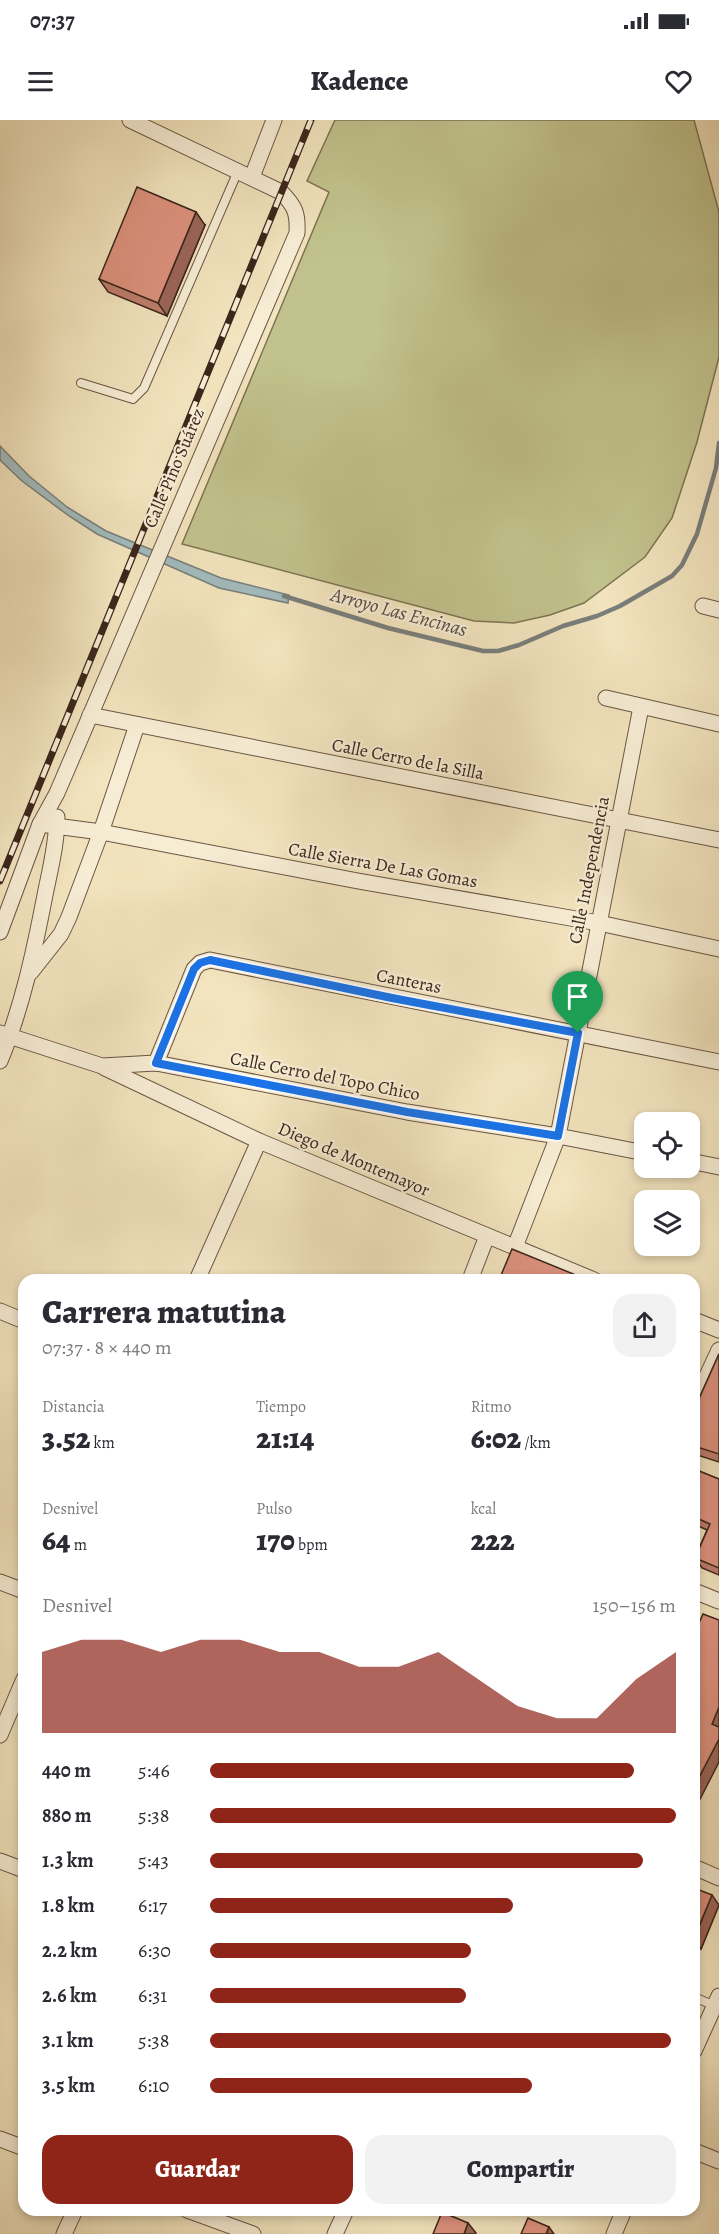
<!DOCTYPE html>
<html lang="es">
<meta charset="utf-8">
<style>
body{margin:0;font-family:Alegreya,serif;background:#f2f2f3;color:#2b2b33;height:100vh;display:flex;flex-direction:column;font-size:22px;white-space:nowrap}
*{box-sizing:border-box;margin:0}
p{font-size:20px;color:#7c7c81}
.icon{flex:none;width:33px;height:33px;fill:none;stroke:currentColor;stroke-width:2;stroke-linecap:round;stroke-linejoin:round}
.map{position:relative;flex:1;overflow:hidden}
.sheet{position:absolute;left:18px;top:1154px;width:682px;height:942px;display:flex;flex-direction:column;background:#fff;border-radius:18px;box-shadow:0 3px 9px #0003}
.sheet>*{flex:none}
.buttons{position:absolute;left:634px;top:992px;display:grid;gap:12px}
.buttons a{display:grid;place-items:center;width:66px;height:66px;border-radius:12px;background:#fff;box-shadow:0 3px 9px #0003;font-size:30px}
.pin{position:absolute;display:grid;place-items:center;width:51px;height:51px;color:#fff;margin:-62px -26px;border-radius:50% 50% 50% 0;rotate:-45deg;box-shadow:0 0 6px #0007}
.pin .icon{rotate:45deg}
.round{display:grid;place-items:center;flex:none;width:63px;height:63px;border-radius:18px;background:#f2f2f3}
.head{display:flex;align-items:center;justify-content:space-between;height:102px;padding:0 24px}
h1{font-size:33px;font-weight:800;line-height:45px}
.figures{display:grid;grid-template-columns:repeat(3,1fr);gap:9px;height:102px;padding:6px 24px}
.figures div{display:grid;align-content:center}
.figures b{font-size:30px;font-weight:800}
.figures small{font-size:16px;font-weight:400}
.figures p{font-size:16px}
.chart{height:168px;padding:12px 24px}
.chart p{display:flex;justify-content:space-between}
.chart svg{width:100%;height:108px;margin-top:6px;fill:#8f2418;opacity:.7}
.cta{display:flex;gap:12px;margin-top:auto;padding:12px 24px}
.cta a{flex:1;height:69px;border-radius:18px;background:#8f2418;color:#fff;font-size:24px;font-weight:800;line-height:69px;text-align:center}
.cta a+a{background:#f2f2f3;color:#2b2b33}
ul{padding:0 24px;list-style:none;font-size:20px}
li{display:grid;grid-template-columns:96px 72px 1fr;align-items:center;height:45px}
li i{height:15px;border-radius:8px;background:#8f2418}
.status{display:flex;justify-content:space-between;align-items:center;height:42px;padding:0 30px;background:#fff;direction:ltr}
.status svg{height:16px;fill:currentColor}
header{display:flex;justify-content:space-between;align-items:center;height:78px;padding:0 24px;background:#fff;font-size:27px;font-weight:800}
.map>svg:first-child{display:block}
.green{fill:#c1c28d;stroke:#7e7454;stroke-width:1.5}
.water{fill:#a2bbbd;stroke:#797f7c;stroke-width:1.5}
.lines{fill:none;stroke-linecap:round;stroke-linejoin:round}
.stream{stroke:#797f7c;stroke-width:4.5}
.lane-casing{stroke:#6a5644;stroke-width:10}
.street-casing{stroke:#6a5644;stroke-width:17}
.lane{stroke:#f7edd5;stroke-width:8}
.street{stroke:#f7edd5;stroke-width:15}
.rail-casing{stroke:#3c261b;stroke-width:7}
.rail{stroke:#f7edd5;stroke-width:4.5;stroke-dasharray:14;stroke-linecap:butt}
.wall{fill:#be7e6d;stroke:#3c261b;stroke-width:1.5}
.shaded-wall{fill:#9b6659;stroke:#3c261b;stroke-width:1.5}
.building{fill:#dd927f;stroke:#3c261b;stroke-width:1.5}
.route-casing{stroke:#fff;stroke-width:12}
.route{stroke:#1a73e8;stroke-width:8}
.labels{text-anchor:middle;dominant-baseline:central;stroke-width:4.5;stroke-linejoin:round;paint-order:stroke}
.street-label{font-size:18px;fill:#3c261b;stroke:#f7edd5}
.water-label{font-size:20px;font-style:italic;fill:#564b44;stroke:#f7edd5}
</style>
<div class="status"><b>07:37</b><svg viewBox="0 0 49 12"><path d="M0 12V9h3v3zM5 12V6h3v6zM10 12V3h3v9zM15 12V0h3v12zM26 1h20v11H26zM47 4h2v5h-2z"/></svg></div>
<header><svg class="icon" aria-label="menu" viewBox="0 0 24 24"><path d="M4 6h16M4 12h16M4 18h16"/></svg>Kadence<svg class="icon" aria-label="heart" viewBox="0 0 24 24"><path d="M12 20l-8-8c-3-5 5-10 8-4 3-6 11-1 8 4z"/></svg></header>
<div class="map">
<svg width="719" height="2114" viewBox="0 0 719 2114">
<rect width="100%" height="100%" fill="#f2e4be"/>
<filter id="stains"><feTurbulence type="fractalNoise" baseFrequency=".00333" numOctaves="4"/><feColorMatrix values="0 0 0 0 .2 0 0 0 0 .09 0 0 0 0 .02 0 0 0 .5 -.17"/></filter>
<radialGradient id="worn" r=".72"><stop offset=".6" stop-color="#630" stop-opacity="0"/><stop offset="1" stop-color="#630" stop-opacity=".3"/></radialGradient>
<polygon class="green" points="335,0 694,0 719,92 719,237 697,322 672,398 645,437 584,483 550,495 514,503 474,501 182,424 329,72 307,61"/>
<polygon class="water" points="0,326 29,356 67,387 106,411 221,458 289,475 288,483 219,468 97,414 69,396 22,361 0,340"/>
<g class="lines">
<polyline class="stream" points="284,476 388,508 483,531 498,531 519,525 563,506 597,496 620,486 672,456 682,445 697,414 716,348 719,323"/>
<g class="lane-casing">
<g id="lane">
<polyline points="81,263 133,279 144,268 238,51"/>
<polyline points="694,1877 715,1886"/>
</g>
</g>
<g class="street-casing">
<g id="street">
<polyline points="252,57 274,0"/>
<polyline points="703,486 719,490"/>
<polyline points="606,578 719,604"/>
<polyline points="90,595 719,720"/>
<polyline points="40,704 101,712 358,761 599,803 719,829"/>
<path d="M 0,812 L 40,704 L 57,673 L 297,113 C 298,93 295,86 281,72 L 130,0"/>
<polyline points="31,852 61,814 69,797 101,712 137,605"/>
<polyline points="0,913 102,946 156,943 407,992 558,1016 645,1033"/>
<path d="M 0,941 C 22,888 34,832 45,775 C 50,750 57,723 57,697"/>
<polyline points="156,943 194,849 200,843 210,840 719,942"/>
<polyline points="105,948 259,1021 594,1160"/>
<polyline points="690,1041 719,1047"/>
<polyline points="515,1127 558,1016 641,587"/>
<polyline points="197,1160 259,1021"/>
<polyline points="470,1160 487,1116"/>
<polyline points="0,1191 24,1201"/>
<polyline points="694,1200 719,1210"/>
<polyline points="694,1284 719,1230"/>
<polyline points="0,1462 24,1471"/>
<polyline points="694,1471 719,1481"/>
<polyline points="0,1615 24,1559"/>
<polyline points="0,1741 24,1750"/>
<polyline points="694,1747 719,1758"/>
<polyline points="694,1931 719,1876"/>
<polyline points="0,2019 24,2028"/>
<polyline points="694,2031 719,2041"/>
<polyline points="187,2090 253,2114"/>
<polyline points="64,2114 75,2090"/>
<polyline points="335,2114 346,2090"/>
<polyline points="614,2114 624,2090"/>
</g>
</g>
<use href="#lane" class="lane"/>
<use href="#street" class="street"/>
<g class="rail-casing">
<polyline id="rail" points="0,761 311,0"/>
</g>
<use href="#rail" class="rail"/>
</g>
<g class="wall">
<polygon points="205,105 167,196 108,172 99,159"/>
<polygon points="719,1234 719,1342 694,1334 694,1290"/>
<polygon points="694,1349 719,1359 719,1455 702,1448 695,1438 707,1410 694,1404"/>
<polygon points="694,1768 719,1785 701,1829 694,1826"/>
</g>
<g class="shaded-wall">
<polygon points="196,92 205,105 167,196 158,183"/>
<polygon points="719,1587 719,1614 712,1604"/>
<polygon points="719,1619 719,1642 694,1691 694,1667"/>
<polygon points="712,1775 719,1785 701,1829 694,1819"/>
<polygon points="468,2103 476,2113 475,2114 464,2114"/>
<polygon points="549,2107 554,2114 546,2114"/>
</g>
<g class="building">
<polygon points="137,67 196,92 158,183 99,159"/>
<polygon points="512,1129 588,1160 499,1160"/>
<polygon points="719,1234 719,1334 694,1326 694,1290"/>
<polygon points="694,1349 719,1359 719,1448 695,1438 710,1404 694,1397"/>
<polygon points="703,1494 719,1500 719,1587 712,1604 719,1607 719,1619 694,1667 694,1514"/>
<polygon points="694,1768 712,1775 694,1818"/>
<polygon points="442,2092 468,2103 464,2114 433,2114"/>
<polygon points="528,2098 549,2107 546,2114 521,2114"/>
</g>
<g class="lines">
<g class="route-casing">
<polygon id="route" points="210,840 392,878 578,913 558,1016 407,992 156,943 194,849 200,843"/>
</g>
<use href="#route" class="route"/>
</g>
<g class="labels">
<g class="street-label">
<text transform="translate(174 348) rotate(-67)">Calle Pino Suárez</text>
<text transform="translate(408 639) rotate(11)">Calle Cerro de la Silla</text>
<text transform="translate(383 745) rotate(10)">Calle Sierra De Las Gomas</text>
<text transform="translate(589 750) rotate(-79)">Calle Independencia</text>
<text transform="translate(409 861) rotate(11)">Canteras</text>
<text transform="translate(325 956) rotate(11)">Calle Cerro del Topo Chico</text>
<text transform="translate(354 1039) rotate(23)">Diego de Montemayor</text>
</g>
<g class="water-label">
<text transform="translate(399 492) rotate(15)">Arroyo Las Encinas</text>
</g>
</g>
<rect width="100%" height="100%" filter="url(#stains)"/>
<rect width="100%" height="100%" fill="url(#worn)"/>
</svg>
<div class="buttons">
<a><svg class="icon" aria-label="locate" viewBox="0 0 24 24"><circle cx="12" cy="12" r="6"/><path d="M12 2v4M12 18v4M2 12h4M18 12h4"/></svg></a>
<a><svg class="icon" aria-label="layers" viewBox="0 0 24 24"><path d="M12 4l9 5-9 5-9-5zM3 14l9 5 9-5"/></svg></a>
</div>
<div class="pin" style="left:578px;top:913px;background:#1e9e55"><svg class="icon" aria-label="arrive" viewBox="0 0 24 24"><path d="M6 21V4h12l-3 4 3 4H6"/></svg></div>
<section class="sheet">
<div class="head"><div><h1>Carrera matutina</h1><p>07:37 · 8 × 440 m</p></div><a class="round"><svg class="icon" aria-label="share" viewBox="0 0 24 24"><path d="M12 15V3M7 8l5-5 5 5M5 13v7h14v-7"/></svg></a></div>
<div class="figures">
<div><p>Distancia</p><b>3.52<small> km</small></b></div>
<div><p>Tiempo</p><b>21:14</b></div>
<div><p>Ritmo</p><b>6:02<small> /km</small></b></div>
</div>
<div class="figures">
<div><p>Desnivel</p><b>64<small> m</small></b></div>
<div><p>Pulso</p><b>170<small> bpm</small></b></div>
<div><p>kcal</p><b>222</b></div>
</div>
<div class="chart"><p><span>Desnivel</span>150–156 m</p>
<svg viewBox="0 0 160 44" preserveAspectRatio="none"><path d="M0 44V11L10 6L20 6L30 11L40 6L50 6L60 11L70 11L80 17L90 17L100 11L110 22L120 33L130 38L140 38L150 22L160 11V44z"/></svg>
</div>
<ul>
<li><b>440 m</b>5:46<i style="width:91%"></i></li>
<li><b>880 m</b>5:38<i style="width:100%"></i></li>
<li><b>1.3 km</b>5:43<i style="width:93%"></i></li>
<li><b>1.8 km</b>6:17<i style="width:65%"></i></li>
<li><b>2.2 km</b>6:30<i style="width:56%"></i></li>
<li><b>2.6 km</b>6:31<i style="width:55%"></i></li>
<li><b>3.1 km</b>5:38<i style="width:99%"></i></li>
<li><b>3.5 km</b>6:10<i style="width:69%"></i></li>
</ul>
<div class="cta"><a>Guardar</a><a>Compartir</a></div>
</section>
</div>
